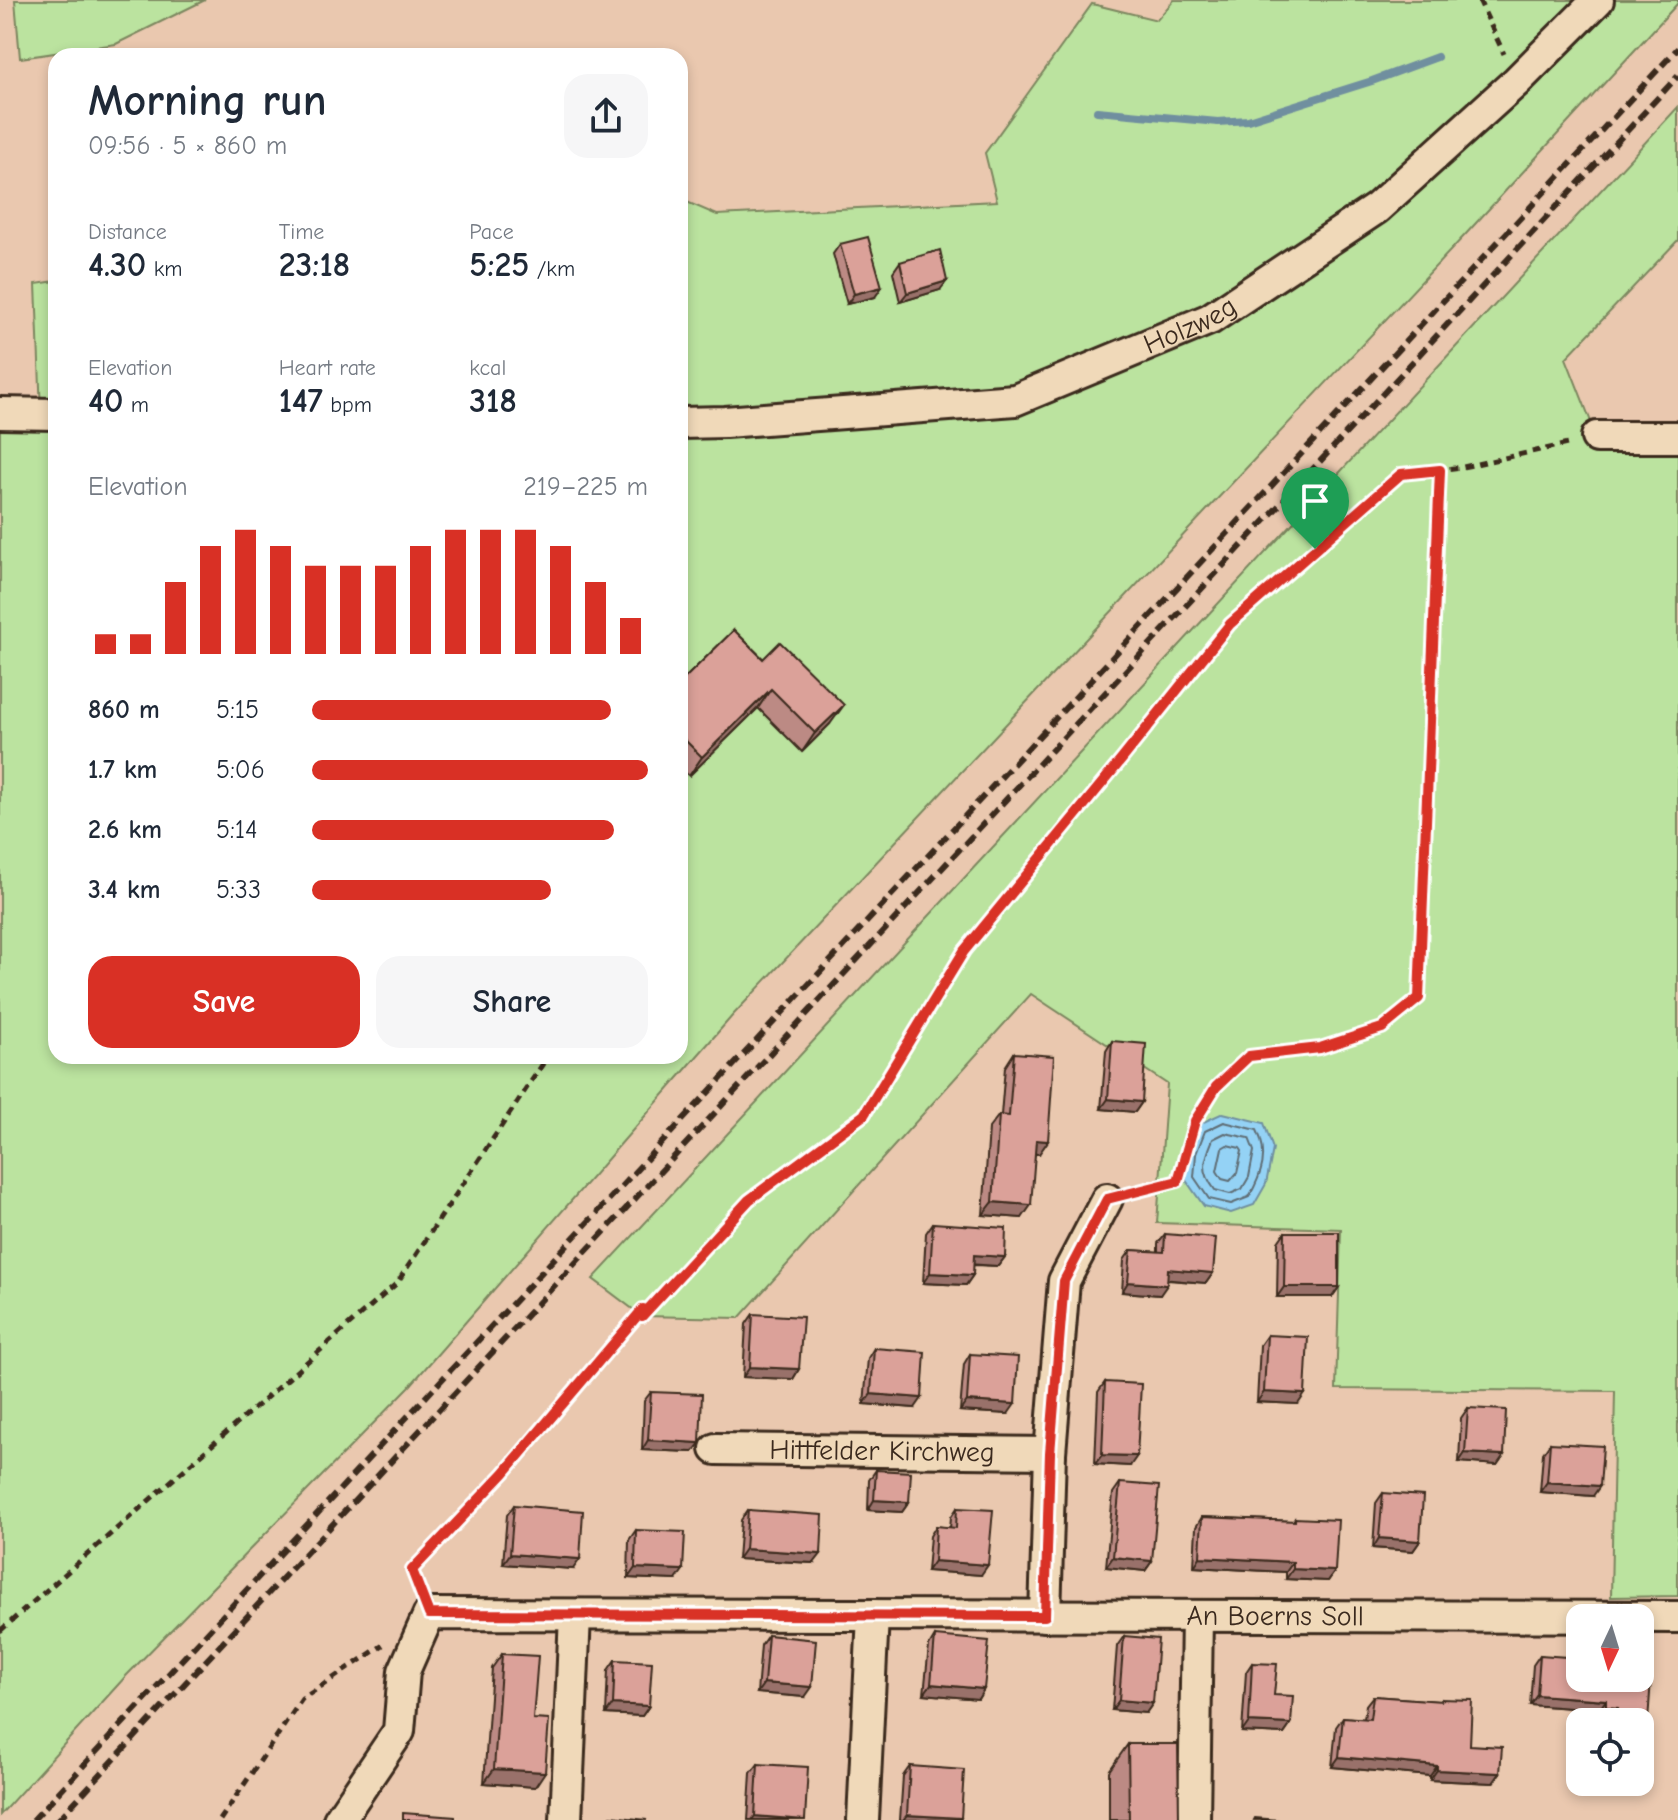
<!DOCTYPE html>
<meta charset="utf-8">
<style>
body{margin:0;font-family:"Comic Neue",sans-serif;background:#f6f6f7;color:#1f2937;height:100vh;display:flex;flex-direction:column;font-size:30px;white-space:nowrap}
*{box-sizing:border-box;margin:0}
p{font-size:26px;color:#747a83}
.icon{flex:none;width:44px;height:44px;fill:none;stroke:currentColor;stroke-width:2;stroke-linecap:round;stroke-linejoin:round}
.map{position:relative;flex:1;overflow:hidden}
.panel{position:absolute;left:48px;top:48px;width:640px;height:1016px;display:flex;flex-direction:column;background:#fff;border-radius:24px;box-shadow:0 4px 12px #0003}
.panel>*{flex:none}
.needle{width:52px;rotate:184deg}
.controls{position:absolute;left:1566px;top:1604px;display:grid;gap:16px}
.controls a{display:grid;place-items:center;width:88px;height:88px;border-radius:16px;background:#fff;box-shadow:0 4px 12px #0003;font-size:40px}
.pin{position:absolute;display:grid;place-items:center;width:68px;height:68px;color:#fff;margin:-82px -34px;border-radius:50% 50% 50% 0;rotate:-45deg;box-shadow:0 0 8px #0007}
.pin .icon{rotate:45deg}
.round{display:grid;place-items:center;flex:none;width:84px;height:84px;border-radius:24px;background:#f6f6f7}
.headline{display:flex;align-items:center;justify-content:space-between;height:136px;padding:0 40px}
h1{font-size:44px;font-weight:600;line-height:60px}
.stats{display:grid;grid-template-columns:repeat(3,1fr);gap:12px;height:136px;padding:8px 40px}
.stats div{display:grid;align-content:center}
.stats b{font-size:34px;font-weight:600}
.stats small{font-size:22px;font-weight:400}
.stats p{font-size:22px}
.chart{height:224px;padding:16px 40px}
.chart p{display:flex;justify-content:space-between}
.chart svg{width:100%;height:144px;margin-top:8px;stroke:#d93025;stroke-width:6}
.action{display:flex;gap:16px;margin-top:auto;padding:16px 40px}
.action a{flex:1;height:92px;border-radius:24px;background:#d93025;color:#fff;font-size:32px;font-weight:600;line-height:92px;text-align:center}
.action a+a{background:#f6f6f7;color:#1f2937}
ul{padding:0 40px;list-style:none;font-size:26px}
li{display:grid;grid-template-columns:128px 96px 1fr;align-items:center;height:60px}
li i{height:20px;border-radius:10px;background:#d93025}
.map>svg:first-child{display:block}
.green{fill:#bbe39f;stroke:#7b865e;stroke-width:2}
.water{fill:#94d2f5;stroke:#708f9f;stroke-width:2}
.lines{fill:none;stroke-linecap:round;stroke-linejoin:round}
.shore{stroke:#5f6d74;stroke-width:2}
.stream{stroke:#708f9f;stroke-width:8}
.street-casing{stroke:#3b2a1e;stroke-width:36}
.path{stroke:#3b2a1e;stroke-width:5;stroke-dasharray:8 6;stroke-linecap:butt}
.street{stroke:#f0d9b9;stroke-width:30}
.rail{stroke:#3b2a1e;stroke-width:6;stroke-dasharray:12 6;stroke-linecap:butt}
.wall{fill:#bc8a84;stroke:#3b2a1e;stroke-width:2}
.shaded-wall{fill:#99716b;stroke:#3b2a1e;stroke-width:2}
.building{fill:#dba199;stroke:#3b2a1e;stroke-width:2}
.route-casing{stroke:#fff;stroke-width:16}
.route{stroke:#d93025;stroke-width:10}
.labels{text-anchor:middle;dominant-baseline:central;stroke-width:7;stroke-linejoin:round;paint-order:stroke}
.street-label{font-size:28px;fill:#3b2a1e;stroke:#f0d9b9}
</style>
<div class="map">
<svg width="1678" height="1820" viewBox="0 0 1678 1820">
<rect width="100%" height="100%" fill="#eac8af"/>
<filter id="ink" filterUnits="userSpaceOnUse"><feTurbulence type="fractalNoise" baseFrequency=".0125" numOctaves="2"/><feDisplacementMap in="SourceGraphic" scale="16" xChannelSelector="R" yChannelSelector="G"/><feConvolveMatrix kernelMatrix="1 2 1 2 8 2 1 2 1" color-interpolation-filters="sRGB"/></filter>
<g filter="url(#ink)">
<g class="green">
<polygon points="15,0 205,0 116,44 20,58"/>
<polygon points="1174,0 1678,0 1678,3 1465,235 733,1015 409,1387 126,1676 0,1815 0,413 41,413 36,284 56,281 56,1056 680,1056 680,199 717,215 997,201 985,153 1092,4 1157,20"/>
<polygon points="1678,107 1678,240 1566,358 1597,437 1678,437 1678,1596 1611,1597 1615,1391 1336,1389 1341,1229 1157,1223 1167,1084 1031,994 739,1318 642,1316 593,1279"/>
</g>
<polygon class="water" points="1223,1113 1264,1123 1273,1149 1266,1184 1254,1205 1231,1213 1204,1206 1185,1179 1188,1152 1199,1124"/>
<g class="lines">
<g class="shore">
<path d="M 1224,1122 L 1257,1130 C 1269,1154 1262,1174 1249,1197 L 1231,1204 L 1209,1199 L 1194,1177 L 1196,1154 L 1205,1131 Z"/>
<path d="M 1225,1133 L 1249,1138 L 1254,1151 L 1249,1177 L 1242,1189 L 1230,1194 L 1215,1190 C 1200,1170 1204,1161 1213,1139 Z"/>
<polygon points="1227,1145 1240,1148 1242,1151 1237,1173 1230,1181 1222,1179 1217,1171 1222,1148"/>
</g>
<polyline class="stream" points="1097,111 1218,122 1248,120 1372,81 1437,57"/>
<g class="street-casing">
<g id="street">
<polyline points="0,413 56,414"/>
<path id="s1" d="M 680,423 L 725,422 L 1015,400 L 1210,319 L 1377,208 L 1517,81 L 1598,0"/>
<polyline points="1597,437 1678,437"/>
<path id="s2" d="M 716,1449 L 1050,1453"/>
<polyline points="1045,1616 1050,1453 1064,1281 1107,1199"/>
<path id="s3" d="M 339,1820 L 399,1731 L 404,1671 L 429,1614 L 1678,1617"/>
<polyline points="566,1820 575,1615"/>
<polyline points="863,1820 873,1615"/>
<polyline points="1194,1820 1197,1616"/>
</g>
</g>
<g class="path">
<polyline points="1479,0 1504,54"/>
<polyline points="1133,1193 1178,1181 1195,1121 1216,1087 1249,1056 1320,1048 1382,1028 1419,998 1440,470"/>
<polyline points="420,1590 412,1570 504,1473 643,1309 642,1316 749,1200 864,1115 964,951 1122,759 1230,624 1401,474 1463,467 1572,443"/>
<polyline points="0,1631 397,1283 548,1056"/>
<polyline points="220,1820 302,1699 383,1645"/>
</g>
<use href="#street" class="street"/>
<g class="rail">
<polyline points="33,1820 1678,48"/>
<polyline points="58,1820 1678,76"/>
</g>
</g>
<g class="wall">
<polygon points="840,244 875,297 847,304 833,254"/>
<polygon points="900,262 940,290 900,302 893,272"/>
<polygon points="734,630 830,724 802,752 758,708 689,776 680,768 680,683"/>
<polygon points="1112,1041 1142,1102 1135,1112 1101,1109 1106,1051"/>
<polygon points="1014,1053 1039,1154 1035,1154 1022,1218 983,1215 989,1128 999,1115 1001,1115 1005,1067"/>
<polygon points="933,1223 1005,1257 998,1266 973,1265 973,1275 966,1285 923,1283 926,1233"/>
<polygon points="1285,1232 1339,1287 1332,1297 1277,1297 1278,1242"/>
<polygon points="1165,1234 1213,1273 1206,1283 1167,1280 1160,1295 1122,1292 1124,1260 1131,1250 1158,1252 1158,1243"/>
<polygon points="753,1314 799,1369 793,1379 743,1377 746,1324"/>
<polygon points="1267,1335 1298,1404 1257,1402 1260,1345"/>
<polygon points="874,1348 915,1408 864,1404 868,1358"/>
<polygon points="970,1354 1008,1414 960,1411 964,1364"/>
<polygon points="1105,1382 1130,1466 1095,1464 1098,1392"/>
<polygon points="651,1392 700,1443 693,1452 642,1450 644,1401"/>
<polygon points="1468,1408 1504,1455 1497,1465 1459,1462 1461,1418"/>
<polygon points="1550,1443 1593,1496 1540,1492 1543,1453"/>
<polygon points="876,1470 909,1502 902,1512 868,1510 869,1480"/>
<polygon points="1120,1483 1152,1561 1145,1571 1106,1567 1113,1493"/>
<polygon points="1383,1493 1420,1541 1413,1551 1373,1548 1376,1503"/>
<polygon points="514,1505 573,1569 503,1564 507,1515"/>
<polygon points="957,1508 981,1575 927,1571 930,1536 936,1526 950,1528 951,1517"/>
<polygon points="748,1510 814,1563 738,1559 741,1520"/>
<polygon points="1202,1517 1293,1521 1295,1518 1335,1571 1328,1581 1286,1579 1286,1572 1194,1567 1196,1527"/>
<polygon points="636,1530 676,1580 628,1578 629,1540"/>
<polygon points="768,1635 805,1697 757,1693 761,1645"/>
<polygon points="935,1636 984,1689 978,1699 924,1694 929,1646"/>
<polygon points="1124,1636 1153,1703 1146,1713 1112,1710 1117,1646"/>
<polygon points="502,1654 533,1719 535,1787 484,1783 492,1668"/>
<polygon points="1540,1655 1640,1678 1647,1736 1640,1746 1640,1722 1611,1722 1611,1718 1599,1717 1599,1710 1530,1705 1533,1665"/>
<polygon points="615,1660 649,1706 642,1716 606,1714 608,1670"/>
<polygon points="1252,1663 1274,1695 1291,1724 1284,1734 1242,1732 1246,1672"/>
<polygon points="1373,1696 1439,1701 1441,1699 1493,1783 1430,1780 1430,1776 1332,1767 1336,1727 1343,1717 1364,1719 1366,1705"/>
<polygon points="1128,1744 1179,1820 1109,1820 1109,1771"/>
<polygon points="758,1764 804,1820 748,1820 751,1773"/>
<polygon points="910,1766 960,1820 900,1820 903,1776"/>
</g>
<g class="shaded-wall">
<polygon points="947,281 940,290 900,302 907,293"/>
<polygon points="882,287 875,297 847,304 854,294"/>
<polygon points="771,689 758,708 689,776 702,757"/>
<polygon points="844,705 830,724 802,752 815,733"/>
<polygon points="1108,1099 1142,1102 1135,1112 1101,1109"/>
<polygon points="1036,1140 1048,1141 1039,1154 1027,1153"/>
<polygon points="993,1202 1031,1205 1022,1218 983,1215"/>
<polygon points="974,1255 1005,1257 998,1266 967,1264"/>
<polygon points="1168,1269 1213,1273 1206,1283 1161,1279"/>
<polygon points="930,1273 973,1275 966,1285 923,1283"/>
<polygon points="1128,1282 1167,1285 1160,1295 1122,1292"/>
<polygon points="1284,1287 1339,1287 1332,1297 1277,1297"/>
<polygon points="750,1367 799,1369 793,1379 743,1377"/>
<polygon points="1264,1392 1305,1394 1298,1404 1257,1402"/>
<polygon points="871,1394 922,1398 915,1408 864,1404"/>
<polygon points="967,1401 1015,1404 1008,1414 960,1411"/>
<polygon points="648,1440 700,1443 693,1452 642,1450"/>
<polygon points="1465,1453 1504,1455 1497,1465 1459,1462"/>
<polygon points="1102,1455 1137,1456 1130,1466 1095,1464"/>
<polygon points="1547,1482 1600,1486 1593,1496 1540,1492"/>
<polygon points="874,1500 909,1502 902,1512 868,1510"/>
<polygon points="1379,1538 1420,1541 1413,1551 1373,1548"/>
<polygon points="745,1549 821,1554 814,1563 738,1559"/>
<polygon points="510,1554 580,1559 573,1569 503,1564"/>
<polygon points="1113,1557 1152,1561 1145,1571 1106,1567"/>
<polygon points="1200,1557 1293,1562 1286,1572 1194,1567"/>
<polygon points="934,1561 988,1565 981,1575 927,1571"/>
<polygon points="635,1568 683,1570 676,1580 628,1578"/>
<polygon points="1293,1569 1335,1571 1328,1581 1286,1579"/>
<polygon points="764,1683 812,1687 805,1697 757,1693"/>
<polygon points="931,1684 984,1689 978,1699 924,1694"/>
<polygon points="1537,1695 1606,1700 1599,1710 1530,1705"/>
<polygon points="1119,1700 1153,1703 1146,1713 1112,1710"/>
<polygon points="613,1704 649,1706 642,1716 606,1714"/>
<polygon points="1606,1707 1618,1708 1611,1718 1599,1717"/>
<polygon points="1249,1722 1291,1724 1284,1734 1242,1732"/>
<polygon points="1640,1735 1647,1736 1640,1746"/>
<polygon points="1339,1757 1437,1766 1430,1776 1332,1767"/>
<polygon points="494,1769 545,1772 535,1787 484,1783"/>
<polygon points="1437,1770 1500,1773 1493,1783 1430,1780"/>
<polygon points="907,1815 961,1818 960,1820 903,1820"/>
<polygon points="755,1816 804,1820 752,1820"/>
</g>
<g class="building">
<polygon points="868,237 882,287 854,294 840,244"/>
<polygon points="940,250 947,281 907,293 900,262"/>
<polygon points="734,630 763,659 780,642 844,705 815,733 771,689 702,757 680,735 680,683"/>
<polygon points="1112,1041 1146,1044 1142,1102 1108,1099"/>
<polygon points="1014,1053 1054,1056 1048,1141 1036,1140 1031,1205 993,1202 999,1115 1009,1116"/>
<polygon points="933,1223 1006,1228 1005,1257 974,1255 973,1275 930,1273"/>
<polygon points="1285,1232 1339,1232 1339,1287 1284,1287"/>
<polygon points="1165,1234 1216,1238 1213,1273 1168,1269 1167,1285 1128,1282 1131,1250 1164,1252"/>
<polygon points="753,1314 803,1317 799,1369 750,1367"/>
<polygon points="1267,1335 1308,1337 1305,1394 1264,1392"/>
<polygon points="874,1348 925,1352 922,1398 871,1394"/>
<polygon points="970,1354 1018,1357 1015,1404 967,1401"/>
<polygon points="1105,1382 1141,1384 1137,1456 1102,1455"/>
<polygon points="651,1392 702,1394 700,1443 648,1440"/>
<polygon points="1468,1408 1506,1410 1504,1455 1465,1453"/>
<polygon points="1550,1443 1603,1446 1600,1486 1547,1482"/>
<polygon points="876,1470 911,1472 909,1502 874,1500"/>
<polygon points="1120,1483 1159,1486 1152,1561 1113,1557"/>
<polygon points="1383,1493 1423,1496 1420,1541 1379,1538"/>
<polygon points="514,1505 583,1511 580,1559 510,1554"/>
<polygon points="957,1508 993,1510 988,1565 934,1561 936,1526 956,1528"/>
<polygon points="748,1510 823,1515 821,1554 745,1549"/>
<polygon points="1202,1517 1295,1521 1295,1518 1338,1520 1335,1571 1293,1569 1293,1562 1200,1557"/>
<polygon points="636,1530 685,1532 683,1570 635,1568"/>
<polygon points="768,1635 816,1640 812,1687 764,1683"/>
<polygon points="935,1636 989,1641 984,1689 931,1684"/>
<polygon points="1124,1636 1158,1639 1153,1703 1119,1700"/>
<polygon points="502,1654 538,1656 533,1719 549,1720 545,1772 494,1769"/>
<polygon points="1540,1655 1580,1658 1580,1678 1640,1678 1640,1663 1652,1664 1647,1736 1640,1735 1640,1722 1617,1722 1618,1708 1606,1707 1606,1700 1537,1695"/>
<polygon points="615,1660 652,1662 649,1706 613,1704"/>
<polygon points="1252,1663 1277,1664 1274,1695 1293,1696 1291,1724 1249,1722"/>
<polygon points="1373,1696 1441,1701 1441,1699 1472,1700 1470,1745 1502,1747 1500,1773 1437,1770 1437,1766 1339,1757 1343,1717 1370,1719"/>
<polygon points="1128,1744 1178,1744 1179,1820 1129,1820"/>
<polygon points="758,1764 808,1767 805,1820 755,1816"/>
<polygon points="910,1766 964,1770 961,1818 907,1815"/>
<polygon points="403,1813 455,1817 455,1820 403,1820"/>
<polygon points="611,1816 647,1820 610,1820"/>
<polygon points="1255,1818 1279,1820 1254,1820"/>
</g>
</g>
<g class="lines" filter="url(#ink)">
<g class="route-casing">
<polygon id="route" points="1440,470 1419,998 1382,1028 1320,1048 1249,1056 1216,1087 1195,1121 1178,1181 1107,1199 1064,1281 1050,1453 1045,1616 429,1614 412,1570 504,1473 643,1309 642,1316 749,1200 864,1115 964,951 1122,759 1230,624 1401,474"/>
</g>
<use href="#route" class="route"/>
</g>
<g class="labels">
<g class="street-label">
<text stroke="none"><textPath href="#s1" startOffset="526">Holzweg</textPath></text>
<text stroke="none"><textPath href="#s2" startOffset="166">Hittfelder Kirchweg</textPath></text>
<text stroke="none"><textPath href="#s3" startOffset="1076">An Boerns Soll</textPath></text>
</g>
</g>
</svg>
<div class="controls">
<a><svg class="needle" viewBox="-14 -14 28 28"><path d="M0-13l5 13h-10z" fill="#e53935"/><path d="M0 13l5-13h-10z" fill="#747a83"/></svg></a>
<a><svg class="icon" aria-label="locate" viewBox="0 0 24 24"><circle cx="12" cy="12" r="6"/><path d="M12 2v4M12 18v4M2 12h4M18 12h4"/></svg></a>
</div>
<div class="pin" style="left:1315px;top:549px;background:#1e9e55"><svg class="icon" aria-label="arrive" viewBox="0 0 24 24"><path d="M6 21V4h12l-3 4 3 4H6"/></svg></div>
<section class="panel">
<div class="headline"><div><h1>Morning run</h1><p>09:56 · 5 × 860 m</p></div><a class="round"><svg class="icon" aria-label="share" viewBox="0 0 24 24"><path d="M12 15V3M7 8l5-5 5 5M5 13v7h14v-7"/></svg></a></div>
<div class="stats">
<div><p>Distance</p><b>4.30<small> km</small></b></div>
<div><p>Time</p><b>23:18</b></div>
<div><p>Pace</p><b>5:25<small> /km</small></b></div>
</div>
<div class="stats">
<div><p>Elevation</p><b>40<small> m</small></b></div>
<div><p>Heart rate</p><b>147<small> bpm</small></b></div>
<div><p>kcal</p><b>318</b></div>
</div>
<div class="chart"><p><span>Elevation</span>219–225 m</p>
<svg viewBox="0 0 160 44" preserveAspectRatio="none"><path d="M5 44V38M15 44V38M25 44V22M35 44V11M45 44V6M55 44V11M65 44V17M75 44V17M85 44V17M95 44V11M105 44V6M115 44V6M125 44V6M135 44V11M145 44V22M155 44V33"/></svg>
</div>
<ul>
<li><b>860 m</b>5:15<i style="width:89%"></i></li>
<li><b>1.7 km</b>5:06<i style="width:100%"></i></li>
<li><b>2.6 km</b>5:14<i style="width:90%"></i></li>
<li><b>3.4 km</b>5:33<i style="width:71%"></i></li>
</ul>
<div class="action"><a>Save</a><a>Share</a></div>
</section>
</div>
